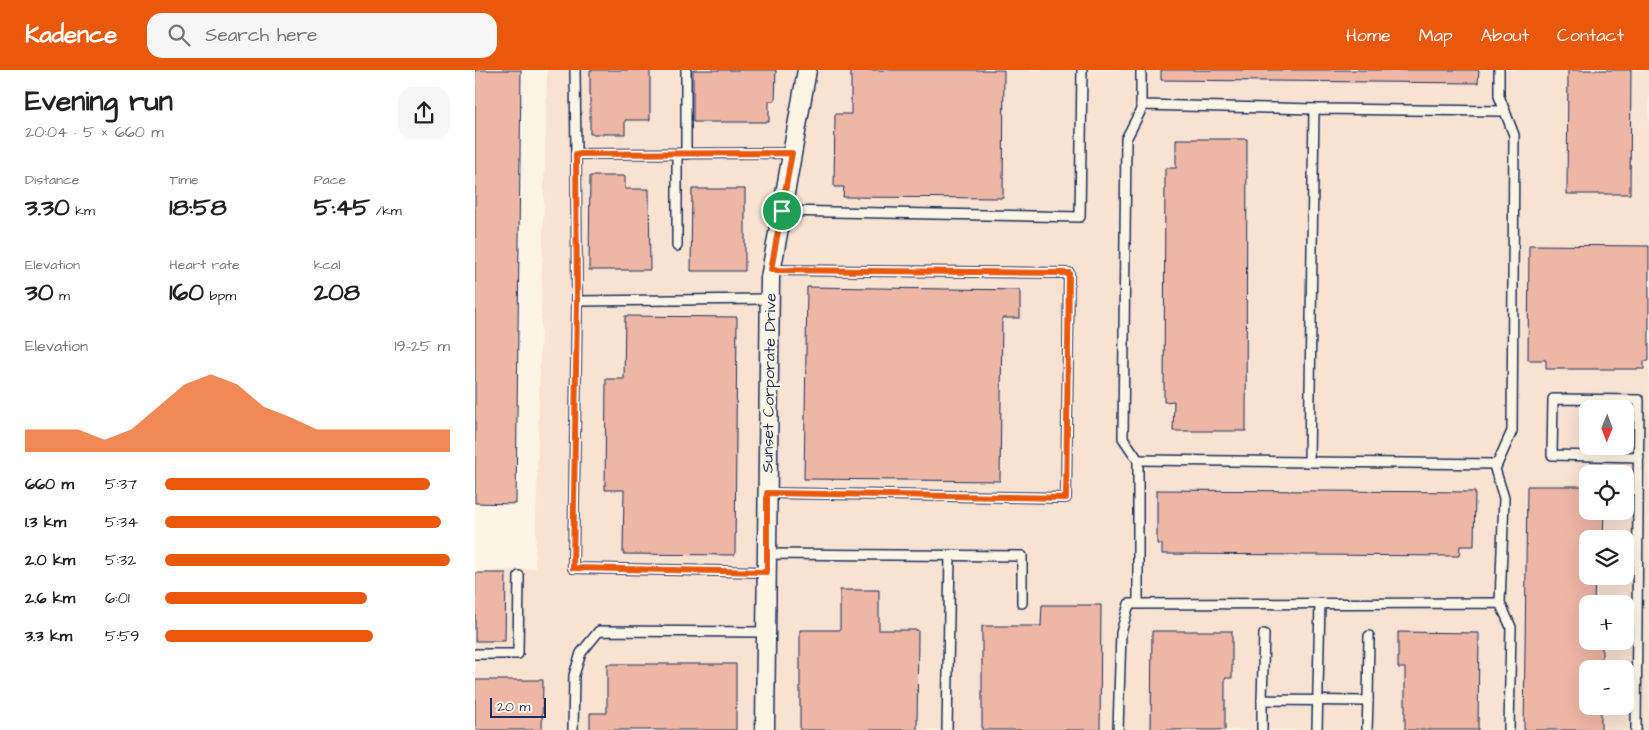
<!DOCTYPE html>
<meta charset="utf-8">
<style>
body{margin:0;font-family:"Architects Daughter",sans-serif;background:#f6f6f6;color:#222;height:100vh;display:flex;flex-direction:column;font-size:19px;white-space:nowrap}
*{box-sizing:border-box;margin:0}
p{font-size:16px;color:#767676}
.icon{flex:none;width:28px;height:28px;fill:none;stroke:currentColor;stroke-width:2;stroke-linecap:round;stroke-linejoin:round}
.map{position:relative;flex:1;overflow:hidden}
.details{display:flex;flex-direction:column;background:#fff;width:475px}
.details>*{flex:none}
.needle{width:32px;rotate:181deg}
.controls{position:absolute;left:1104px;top:330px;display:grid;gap:10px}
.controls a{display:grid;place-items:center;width:55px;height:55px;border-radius:10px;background:#fff;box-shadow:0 5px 20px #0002;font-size:25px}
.scale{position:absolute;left:15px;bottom:12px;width:56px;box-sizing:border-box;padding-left:5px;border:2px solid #1b2f5e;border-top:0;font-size:14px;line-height:18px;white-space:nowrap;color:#1b2f5e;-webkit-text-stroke:4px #fcf5e5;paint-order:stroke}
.pin{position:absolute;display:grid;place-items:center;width:42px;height:42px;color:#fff;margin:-21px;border:2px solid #fff;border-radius:50%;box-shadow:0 1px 5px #0007}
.round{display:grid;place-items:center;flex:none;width:52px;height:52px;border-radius:15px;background:#f6f6f6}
.head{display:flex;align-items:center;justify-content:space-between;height:85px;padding:0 25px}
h1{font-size:28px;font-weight:800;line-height:38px}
.figures{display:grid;grid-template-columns:repeat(3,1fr);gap:8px;height:85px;padding:5px 25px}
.figures div{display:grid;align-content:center}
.figures b{font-size:25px;font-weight:800}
.figures small{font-size:14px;font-weight:400}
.figures p{font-size:14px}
.chart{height:140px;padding:10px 25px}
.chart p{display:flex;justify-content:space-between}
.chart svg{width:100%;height:90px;margin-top:5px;fill:#ea580c;opacity:.7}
ul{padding:0 25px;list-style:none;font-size:16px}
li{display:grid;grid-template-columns:80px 60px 1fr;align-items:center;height:38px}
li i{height:12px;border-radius:6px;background:#ea580c}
header{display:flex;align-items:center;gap:30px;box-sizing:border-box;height:70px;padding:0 25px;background:#ea580c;color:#fff}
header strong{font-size:24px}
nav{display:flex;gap:28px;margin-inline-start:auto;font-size:18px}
.search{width:350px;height:45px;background:#f6f6f6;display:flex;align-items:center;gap:12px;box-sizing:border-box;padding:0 18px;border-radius:15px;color:#767676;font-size:19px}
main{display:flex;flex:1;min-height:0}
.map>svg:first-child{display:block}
.built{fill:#f8e2d2;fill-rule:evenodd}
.building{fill:#eeb6a4;stroke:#1b2f5e}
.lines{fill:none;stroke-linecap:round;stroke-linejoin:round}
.service-casing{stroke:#1b2f5e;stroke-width:12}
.minor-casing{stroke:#1b2f5e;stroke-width:21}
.service{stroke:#fcf5e5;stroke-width:9}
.minor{stroke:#fcf5e5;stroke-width:18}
.route-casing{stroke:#fff;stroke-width:10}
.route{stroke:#ea580c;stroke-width:6}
.labels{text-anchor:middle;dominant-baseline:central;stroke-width:5;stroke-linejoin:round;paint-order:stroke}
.street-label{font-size:16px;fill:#1b2f5e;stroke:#fcf5e5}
</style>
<header>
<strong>Kadence</strong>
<div class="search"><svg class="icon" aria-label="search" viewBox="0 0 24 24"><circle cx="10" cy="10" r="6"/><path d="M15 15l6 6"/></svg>Search here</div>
<nav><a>Home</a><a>Map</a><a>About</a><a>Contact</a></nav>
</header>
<main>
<section class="details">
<div class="head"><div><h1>Evening run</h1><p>20:04 · 5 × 660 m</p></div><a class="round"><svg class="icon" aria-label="share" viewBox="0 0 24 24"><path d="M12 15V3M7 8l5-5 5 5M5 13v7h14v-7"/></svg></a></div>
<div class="figures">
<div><p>Distance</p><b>3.30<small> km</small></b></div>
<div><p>Time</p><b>18:58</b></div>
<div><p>Pace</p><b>5:45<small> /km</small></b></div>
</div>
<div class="figures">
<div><p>Elevation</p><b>30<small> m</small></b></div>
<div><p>Heart rate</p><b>160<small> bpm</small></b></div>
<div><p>kcal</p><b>208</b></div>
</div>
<div class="chart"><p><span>Elevation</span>19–25 m</p>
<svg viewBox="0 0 160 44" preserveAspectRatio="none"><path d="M0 44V33L10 33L20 33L30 38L40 33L50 22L60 11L70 6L80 11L90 22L100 27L110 33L120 33L130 33L140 33L150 33L160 33V44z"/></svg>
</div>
<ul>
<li><b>660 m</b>5:37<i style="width:93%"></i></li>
<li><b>1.3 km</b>5:34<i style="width:97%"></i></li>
<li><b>2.0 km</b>5:32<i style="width:100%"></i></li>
<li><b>2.6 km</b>6:01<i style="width:71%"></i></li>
<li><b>3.3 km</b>5:59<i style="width:73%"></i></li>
</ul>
</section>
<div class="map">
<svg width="1174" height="660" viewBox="0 0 1174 660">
<rect width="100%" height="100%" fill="#fcf5e5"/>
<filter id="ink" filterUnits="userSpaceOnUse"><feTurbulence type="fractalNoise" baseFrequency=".02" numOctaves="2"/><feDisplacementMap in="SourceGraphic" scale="10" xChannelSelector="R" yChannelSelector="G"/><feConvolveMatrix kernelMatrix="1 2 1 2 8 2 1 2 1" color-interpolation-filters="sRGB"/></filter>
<g filter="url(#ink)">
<path class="built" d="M 72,0 L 1174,0 L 1174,660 L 0,660 L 0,503 L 60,498 ZM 1112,339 L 1150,339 L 1150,376 L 1112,376 ZM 1112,404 L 1150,404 L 1150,441 L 1112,441 ZM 1112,469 L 1150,469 L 1150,506 L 1112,506 ZM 1112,534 L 1150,534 L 1150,571 L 1112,571 ZM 1112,599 L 1150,599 L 1150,636 L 1112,636 Z"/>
<g class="building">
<polygon points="0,0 46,0 41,434 0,433"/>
<polygon points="115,0 175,0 175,50 150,50 150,64 115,64"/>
<polygon points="218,0 301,0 300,31 294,31 294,52 218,52"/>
<polygon points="376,0 529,0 528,128 368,127 369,117 359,117 360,44 376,44"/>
<polygon points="686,0 1004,0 1003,13 686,10"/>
<polygon points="1093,0 1156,0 1155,124 1092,124"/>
<polygon points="701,69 772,69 771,361 698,361 699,331 689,332 690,98 701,98"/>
<polygon points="115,106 150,106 150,119 174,119 175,200 114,200"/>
<polygon points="217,119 270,119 270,201 216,201"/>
<polygon points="1054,175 1174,176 1174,291 1169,291 1169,299 1071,299 1071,290 1053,290"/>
<polygon points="332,217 545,220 545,248 527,248 525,411 329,409"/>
<polygon points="150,246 262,247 260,485 148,484 149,420 130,420 131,309 149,309"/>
<polygon points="1052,416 1112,416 1112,441 1129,441 1128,469 1112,469 1112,506 1120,506 1119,532 1128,532 1128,534 1112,534 1112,571 1127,571 1127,595 1119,595 1119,599 1112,599 1112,636 1126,636 1126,660 1049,660"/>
<polygon points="682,420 1000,422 999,476 985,476 984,486 687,484 687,474 682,474"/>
<polygon points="0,503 31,503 30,571 0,571"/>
<polygon points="365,520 404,520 404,560 443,560 442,660 325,660 325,560 365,560"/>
<polygon points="567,535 626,535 625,660 507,660 507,556 566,556"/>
<polygon points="677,561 757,561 757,608 750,608 750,660 676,660"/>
<polygon points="923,562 1004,563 1003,660 930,660 930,598 923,598"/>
<polygon points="132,594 261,594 261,660 115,660 115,643 132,643"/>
<polygon points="0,610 68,610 67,660 0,660"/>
</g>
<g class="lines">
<g class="service-casing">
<g id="service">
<polyline points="100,0 101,84 317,83"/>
<polyline points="1024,0 1024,26 1039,65 1037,361 1020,399 1029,428 1025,533"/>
<polyline points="666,35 839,39"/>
<polyline points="101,84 102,231 294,229"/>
<polyline points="202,84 202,176"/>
<polyline points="211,84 211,0"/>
<polyline points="307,141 605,147 607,0"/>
<polyline points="102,231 98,498 292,502"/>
<polyline points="663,390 1022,394"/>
<polyline points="834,392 839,39 1030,41"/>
<polyline points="292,423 591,428 594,203 296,200"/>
<polyline points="292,484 547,486 547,533"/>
<polyline points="663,533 663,390 648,368 651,69 666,40 666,0"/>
<polyline points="789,564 787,630 893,631 894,566"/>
<polyline points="0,584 43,584 44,506"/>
<polyline points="98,660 99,605 106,583 124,561 291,562"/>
<polyline points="472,660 475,485"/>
<polyline points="643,660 646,563 654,534 1025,533 1036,557 1034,660"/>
<polyline points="787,660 787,630"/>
<polyline points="842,660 845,533"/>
<polyline points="892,660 893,631"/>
<polyline points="1161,660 1164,330 1078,329 1077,385 1164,387"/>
</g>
</g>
<g class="minor-casing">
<polyline id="minor" points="290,660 295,208 332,0"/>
</g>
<use href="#service" class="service"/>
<use href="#minor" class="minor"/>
</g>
</g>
<g class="lines" filter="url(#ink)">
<g class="route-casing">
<polygon id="route" points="317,83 296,200 594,203 591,428 292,423 292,502 98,498 102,231 101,84"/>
</g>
<use href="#route" class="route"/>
</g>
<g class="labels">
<g class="street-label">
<text transform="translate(294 313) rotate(-89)">Sunset Corporate Drive</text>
</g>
</g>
</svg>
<div class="controls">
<a><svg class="needle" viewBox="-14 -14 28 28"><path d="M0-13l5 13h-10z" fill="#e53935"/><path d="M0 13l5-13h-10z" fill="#767676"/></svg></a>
<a><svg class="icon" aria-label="locate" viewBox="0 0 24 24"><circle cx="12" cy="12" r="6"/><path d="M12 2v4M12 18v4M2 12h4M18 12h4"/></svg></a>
<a><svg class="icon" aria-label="layers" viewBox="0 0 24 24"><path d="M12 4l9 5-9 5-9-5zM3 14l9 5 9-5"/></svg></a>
<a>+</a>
<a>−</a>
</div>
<div class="scale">20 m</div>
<div class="pin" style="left:307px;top:141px;background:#1e9e55"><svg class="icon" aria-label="arrive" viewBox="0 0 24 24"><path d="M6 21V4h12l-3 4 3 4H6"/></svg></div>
</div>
</main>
